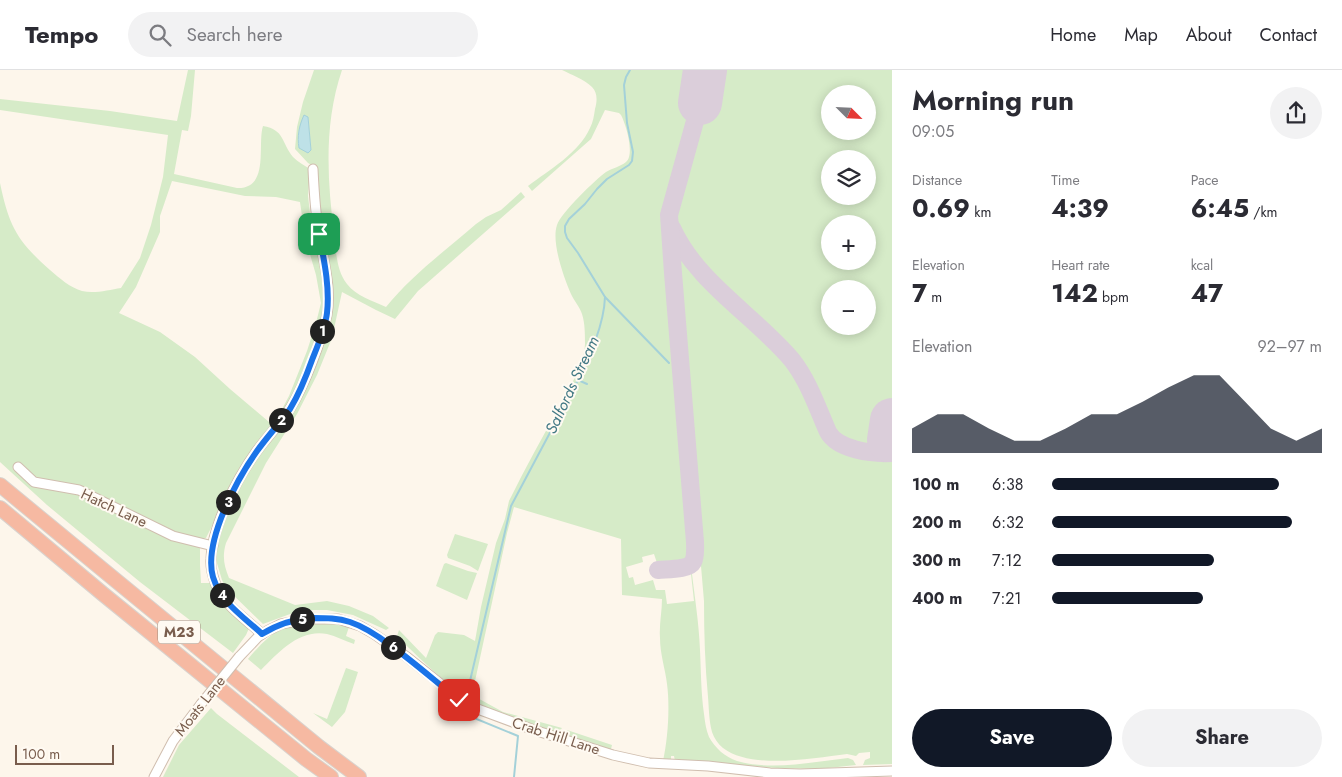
<!DOCTYPE html>
<meta charset="utf-8">
<style>
body{margin:0;font-family:Jost,sans-serif;background:#f2f2f3;color:#2b2b33;height:100vh;display:flex;flex-direction:column;font-size:19px;white-space:nowrap}
*{box-sizing:border-box;margin:0}
p{font-size:16px;color:#7c7c81}
.icon{flex:none;width:28px;height:28px;fill:none;stroke:currentColor;stroke-width:2;stroke-linecap:round;stroke-linejoin:round}
.map{position:relative;flex:1;overflow:hidden}
.side{display:flex;flex-direction:column;background:#fff;width:450px}
.side>*{flex:none}
.needle{width:32px;rotate:114deg}
.tools{position:absolute;left:821px;top:15px;display:grid;gap:10px}
.tools a{display:grid;place-items:center;width:55px;height:55px;border-radius:50%;background:#fff;box-shadow:0 2px 12px #0003;font-size:25px}
.scale{position:absolute;left:15px;bottom:12px;width:99px;box-sizing:border-box;padding-left:5px;border:2px solid #795d4d;border-top:0;font-size:14px;line-height:18px;white-space:nowrap;color:#795d4d;-webkit-text-stroke:4px #fffaf2;paint-order:stroke}
.pin{position:absolute;display:grid;place-items:center;width:42px;height:42px;color:#fff;margin:-21px;border-radius:10px;box-shadow:0 2px 8px #0006}
.km{position:absolute;width:25px;height:25px;margin:-12px;border-radius:50%;background:#222;color:#fff;font-size:14px;line-height:25px;text-align:center}
.round{display:grid;place-items:center;flex:none;width:52px;height:52px;border-radius:26px;background:#f2f2f3}
.head{display:flex;align-items:center;justify-content:space-between;height:85px;padding:0 20px}
h1{font-size:28px;font-weight:700;line-height:38px}
.figures{display:grid;grid-template-columns:repeat(3,1fr);gap:8px;height:85px;padding:5px 20px}
.figures div{display:grid;align-content:center}
.figures b{font-size:25px;font-weight:700}
.figures small{font-size:14px;font-weight:400}
.figures p{font-size:14px}
.chart{height:140px;padding:10px 20px}
.chart p{display:flex;justify-content:space-between}
.chart svg{width:100%;height:90px;margin-top:5px;fill:#111827;opacity:.7}
.action{display:flex;gap:10px;margin-top:auto;padding:10px 20px}
.action a{flex:1;height:58px;border-radius:30px;background:#111827;color:#fff;font-size:20px;font-weight:700;line-height:58px;text-align:center}
.action a+a{background:#f2f2f3;color:#2b2b33}
ul{padding:0 20px;list-style:none;font-size:16px}
li{display:grid;grid-template-columns:80px 60px 1fr;align-items:center;height:38px}
li i{height:12px;border-radius:6px;background:#111827}
header{display:flex;align-items:center;gap:30px;box-sizing:border-box;height:70px;padding:0 25px;background:#fff;border-bottom:1px solid #e1e1e2}
header strong{font-size:24px}
nav{display:flex;gap:28px;margin-inline-start:auto;font-size:18px}
.search{width:350px;height:45px;background:#f2f2f3;display:flex;align-items:center;gap:12px;box-sizing:border-box;padding:0 18px;border-radius:28px;color:#7c7c81;font-size:19px}
main{display:flex;flex:1;min-height:0}
.map>svg:first-child{display:block}
.green{fill:#d6ebc8;fill-rule:evenodd}
.water{fill:#bee1e7;stroke:#a4d1d9}
.lines{fill:none;stroke-linecap:round;stroke-linejoin:round}
.stream{stroke:#a4d1d9;stroke-width:2}
.taxiway{stroke:#dbceda;stroke-width:18}
.runway{stroke:#dbceda;stroke-width:44}
.minor-casing{stroke:#d0beaf;stroke-width:11}
.highway-casing{stroke:#d9d2cd;stroke-width:16}
.minor{stroke:#fff;stroke-width:9}
.highway{stroke:#f6b9a2;stroke-width:14}
.minor-bridge-casing{stroke:#d0beaf;stroke-width:11;stroke-linecap:butt}
.minor-bridge{stroke:#fff;stroke-width:9}
.route-casing{stroke:#fff;stroke-width:10}
.route{stroke:#1a73e8;stroke-width:6}
.labels{text-anchor:middle;dominant-baseline:central;stroke-width:4;stroke-linejoin:round;paint-order:stroke}
.shield{fill:#fffaf2;stroke:#a18c7e;stroke-width:1}
.shield-label{font-size:14px;font-weight:bold;fill:#795d4d}
.street-label{font-size:15px;fill:#795d4d;stroke:#fffaf2}
.water-label{font-size:16px;font-style:italic;fill:#437985;stroke:#fffaf2}
</style>
<header>
<strong>Tempo</strong>
<div class="search"><svg class="icon" aria-label="search" viewBox="0 0 24 24"><circle cx="10" cy="10" r="6"/><path d="M15 15l6 6"/></svg>Search here</div>
<nav><a>Home</a><a>Map</a><a>About</a><a>Contact</a></nav>
</header>
<main>
<div class="map">
<svg width="892" height="707" viewBox="0 0 892 707">
<rect width="100%" height="100%" fill="#fdf6eb"/>
<g class="green">
<path d="M 188,0 L 195,0 L 191,46 L 188,61 L 182,60 L 174,104 L 237,118 C 270,119 257,75 263,56 C 285,60 281,72 293,87 C 298,92 304,95 310,99 L 308,126 L 313,168 L 323,200 L 326,228 L 323,249 L 306,298 L 296,321 L 286,340 L 227,426 L 206,468 L 200,470 L 200,495 L 201,513 L 212,513 L 250,556 L 246,565 L 233,583 L 140,512 L 47,435 L 0,392 L 0,113 C 9,156 17,171 50,200 C 59,208 71,218 82,221 C 94,224 109,220 121,218 L 140,188 L 151,155 L 163,107 L 168,65 L 0,40 L 0,29 L 110,41 L 177,51 ZM 172,111 L 245,126 L 276,127 L 300,132 L 305,167 L 316,205 L 321,233 L 316,253 L 307,281 L 289,326 L 281,341 L 269,352 L 230,319 L 195,287 L 160,262 L 119,243 L 136,217 L 160,162 L 160,146 Z"/>
<path d="M 314,0 L 342,0 C 324,53 327,108 334,163 C 336,180 336,200 347,214 C 356,226 373,231 386,237 C 412,205 446,180 476,154 L 486,147 L 501,140 L 521,122 L 525,127 L 418,221 L 395,249 L 376,240 L 342,222 L 332,268 L 317,305 L 297,344 L 266,393 L 226,473 C 222,486 224,496 229,508 L 295,535 L 327,531 L 349,536 L 373,546 L 389,558 L 386,560 L 353,545 L 327,540 L 301,540 L 263,554 L 226,518 L 222,510 L 216,490 L 216,475 L 224,447 L 240,415 L 254,390 L 276,362 L 331,245 L 319,145 L 317,98 L 308,93 L 295,79 L 297,57 L 303,32 ZM 308,47 L 311,80 L 299,78 C 297,64 298,57 308,47 Z"/>
<path d="M 562,0 L 698,0 L 689,56 L 664,148 L 686,399 L 690,487 L 690,489 L 657,493 L 654,484 L 642,487 L 643,492 L 626,497 L 629,508 L 633,507 L 635,515 L 653,510 L 656,520 L 665,520 L 667,534 L 694,531 L 691,504 L 692,504 C 695,529 699,554 700,580 C 701,601 701,623 704,644 C 705,652 706,660 709,667 C 715,678 725,687 737,691 C 772,701 812,692 848,688 L 853,690 L 856,695 L 819,699 L 777,698 L 675,691 L 674,686 L 671,686 L 671,691 L 663,691 C 668,669 670,636 667,614 C 665,598 660,584 660,568 C 659,555 662,542 662,529 L 622,525 L 621,469 L 514,437 L 507,463 L 472,625 L 503,642 L 562,658 L 557,664 C 537,656 515,651 495,642 C 456,625 426,595 397,566 L 399,560 L 426,588 L 435,565 L 438,562 L 464,565 L 475,571 L 481,537 L 496,473 L 505,449 L 509,431 C 525,398 543,366 561,334 C 570,316 584,295 585,274 C 585,265 585,253 582,244 C 580,237 574,231 571,224 C 564,208 551,172 557,155 C 561,143 595,110 606,102 C 612,98 620,97 626,92 C 635,85 626,54 621,45 L 619,43 L 605,40 L 591,69 L 532,121 L 528,116 C 549,100 579,83 590,58 C 593,52 594,46 595,39 C 597,32 598,23 592,17 C 584,9 572,5 562,0 Z"/>
<path d="M 711,0 L 892,0 L 892,379 C 872,380 852,375 835,365 C 824,348 822,326 811,309 C 801,295 789,280 777,268 C 753,243 667,177 674,141 L 693,73 L 704,44 ZM 830,24 L 868,24 L 868,61 L 830,61 ZM 830,89 L 868,89 L 868,126 L 830,126 ZM 830,154 L 868,154 L 868,191 L 830,191 ZM 830,219 L 868,219 L 868,256 L 830,256 Z"/>
<path d="M 679,185 C 689,188 703,210 711,217 C 739,245 772,269 794,301 C 799,309 804,316 808,324 C 815,340 817,361 830,373 C 844,385 875,390 892,388 L 892,694 L 863,695 L 865,690 L 870,688 L 870,682 L 859,683 L 856,686 L 847,684 C 813,688 752,700 723,678 C 718,674 714,668 712,662 C 709,651 709,639 708,627 C 705,595 704,564 704,531 L 675,193 L 676,187 Z"/>
<polygon points="455,464 488,474 478,501 470,496 448,488 447,485"/>
<polygon points="446,493 468,501 477,503 467,530 436,516 444,494"/>
<path d="M 321,552 L 349,557 L 346,566 L 355,570 L 354,574 C 345,571 336,566 327,564 C 299,559 279,582 261,600 L 248,589 C 259,576 271,563 286,556 Z"/>
<polygon points="346,598 358,602 345,642 332,657 313,643 327,649"/>
<polygon points="211,638 217,644 299,707 163,707 179,675"/>
<polygon points="567,660 612,675 611,679 610,679 567,667"/>
</g>
<path class="water" d="M 304,45 L 308,47 L 311,80 L 308,83 L 299,78 C 297,66 299,56 304,45 Z"/>
<g class="lines">
<g class="stream">
<polyline points="630,0 626,7 624,15 627,53 633,82 632,91 629,95 607,109 597,119 585,134 569,149 565,156 565,162 567,168 578,183 605,227 669,293"/>
<polyline points="578,310 587,314"/>
<path d="M 466,628 L 511,436 L 578,310 C 590,285 604,255 605,227"/>
<polyline points="463,640 462,643 518,666 514,707"/>
</g>
<g class="taxiway">
<path d="M 672,158 C 697,213 754,245 792,290 C 809,312 817,337 828,362 C 838,380 872,384 892,383"/>
<path d="M 658,500 C 667,499 689,500 693,492 C 696,486 695,478 695,472 L 673,203 L 669,145 L 700,33"/>
</g>
<g class="runway">
<polyline points="700,33 705,0"/>
<polyline points="889,370 892,350"/>
</g>
<g class="minor-casing">
<g id="minor">
<polyline points="18,397 34,412 79,420 173,466 213,476"/>
<path d="M 262,564 C 246,549 225,536 216,515 C 213,507 210,498 211,489 C 212,456 237,409 256,382 C 267,367 281,353 291,337 C 305,314 321,272 327,245 C 332,218 323,190 319,163 C 315,142 314,120 313,99"/>
<polyline points="239,587 258,567 267,561 281,554 308,549 338,549 360,556 374,564 407,587 467,635 534,660 613,685 649,693 708,696 770,703 800,704 892,701"/>
<polyline points="154,707 173,671 201,634"/>
</g>
</g>
<g class="highway-casing">
<g id="highway">
<polyline points="0,415 119,513 319,677 359,707"/>
<polyline points="0,438 103,524 306,689 331,707"/>
</g>
</g>
<use href="#minor" class="minor"/>
<use href="#highway" class="highway"/>
<g class="minor-bridge-casing">
<polyline id="minor-bridge" points="201,634 239,587"/>
</g>
<use href="#minor-bridge" class="minor-bridge"/>
</g>
<g class="lines">
<g class="route-casing">
<path id="route" d="M 319,164 C 324,190 330,217 327,243 C 325,259 318,275 312,290 C 306,307 299,324 290,339 C 280,353 267,367 257,381 C 237,409 203,472 213,507 C 221,533 244,547 262,564 C 278,554 294,549 313,548 C 326,548 338,548 350,552 C 365,557 378,566 390,575 C 414,592 436,612 459,630"/>
</g>
<use href="#route" class="route"/>
</g>
<g class="labels">
<rect class="shield" x="158" y="550.5" width="42" height="23" rx="4"/>
<g class="shield-label">
<text x="179" y="562">M23</text>
</g>
<g class="street-label">
<text transform="translate(114 438) rotate(25)">Hatch Lane</text>
<text transform="translate(200 636) rotate(-52)">Moats Lane</text>
<text transform="translate(556 666) rotate(18)">Crab Hill Lane</text>
</g>
<g class="water-label">
<text transform="translate(572 315) rotate(-65)">Salfords Stream</text>
</g>
</g>
</svg>
<div class="tools">
<a><svg class="needle" viewBox="-14 -14 28 28"><path d="M0-13l5 13h-10z" fill="#e53935"/><path d="M0 13l5-13h-10z" fill="#7c7c81"/></svg></a>
<a><svg class="icon" aria-label="layers" viewBox="0 0 24 24"><path d="M12 4l9 5-9 5-9-5zM3 14l9 5 9-5"/></svg></a>
<a>+</a>
<a>−</a>
</div>
<div class="scale">100 m</div>
<div class="pin" style="left:319px;top:164px;background:#1e9e55"><svg class="icon" aria-label="arrive" viewBox="0 0 24 24"><path d="M6 21V4h12l-3 4 3 4H6"/></svg></div>
<div class="pin" style="left:459px;top:630px;background:#d93025"><svg class="icon" aria-label="check" viewBox="0 0 24 24"><path d="M5 12l5 5 9-10"/></svg></div>
<b class="km" style="left:322px;top:261px">1</b>
<b class="km" style="left:281px;top:350px">2</b>
<b class="km" style="left:228px;top:432px">3</b>
<b class="km" style="left:222px;top:525px">4</b>
<b class="km" style="left:302px;top:549px">5</b>
<b class="km" style="left:393px;top:577px">6</b>
</div>
<section class="side">
<div class="head"><div><h1>Morning run</h1><p>09:05</p></div><a class="round"><svg class="icon" aria-label="share" viewBox="0 0 24 24"><path d="M12 15V3M7 8l5-5 5 5M5 13v7h14v-7"/></svg></a></div>
<div class="figures">
<div><p>Distance</p><b>0.69<small> km</small></b></div>
<div><p>Time</p><b>4:39</b></div>
<div><p>Pace</p><b>6:45<small> /km</small></b></div>
</div>
<div class="figures">
<div><p>Elevation</p><b>7<small> m</small></b></div>
<div><p>Heart rate</p><b>142<small> bpm</small></b></div>
<div><p>kcal</p><b>47</b></div>
</div>
<div class="chart"><p><span>Elevation</span>92–97 m</p>
<svg viewBox="0 0 160 44" preserveAspectRatio="none"><path d="M0 44V32L10 25L20 25L30 32L40 38L50 38L60 32L70 25L80 25L90 19L100 12L110 6L120 6L130 19L140 32L150 38L160 32V44z"/></svg>
</div>
<ul>
<li><b>100 m</b>6:38<i style="width:84%"></i></li>
<li><b>200 m</b>6:32<i style="width:89%"></i></li>
<li><b>300 m</b>7:12<i style="width:60%"></i></li>
<li><b>400 m</b>7:21<i style="width:56%"></i></li>
</ul>
<div class="action"><a>Save</a><a>Share</a></div>
</section>
</main>
